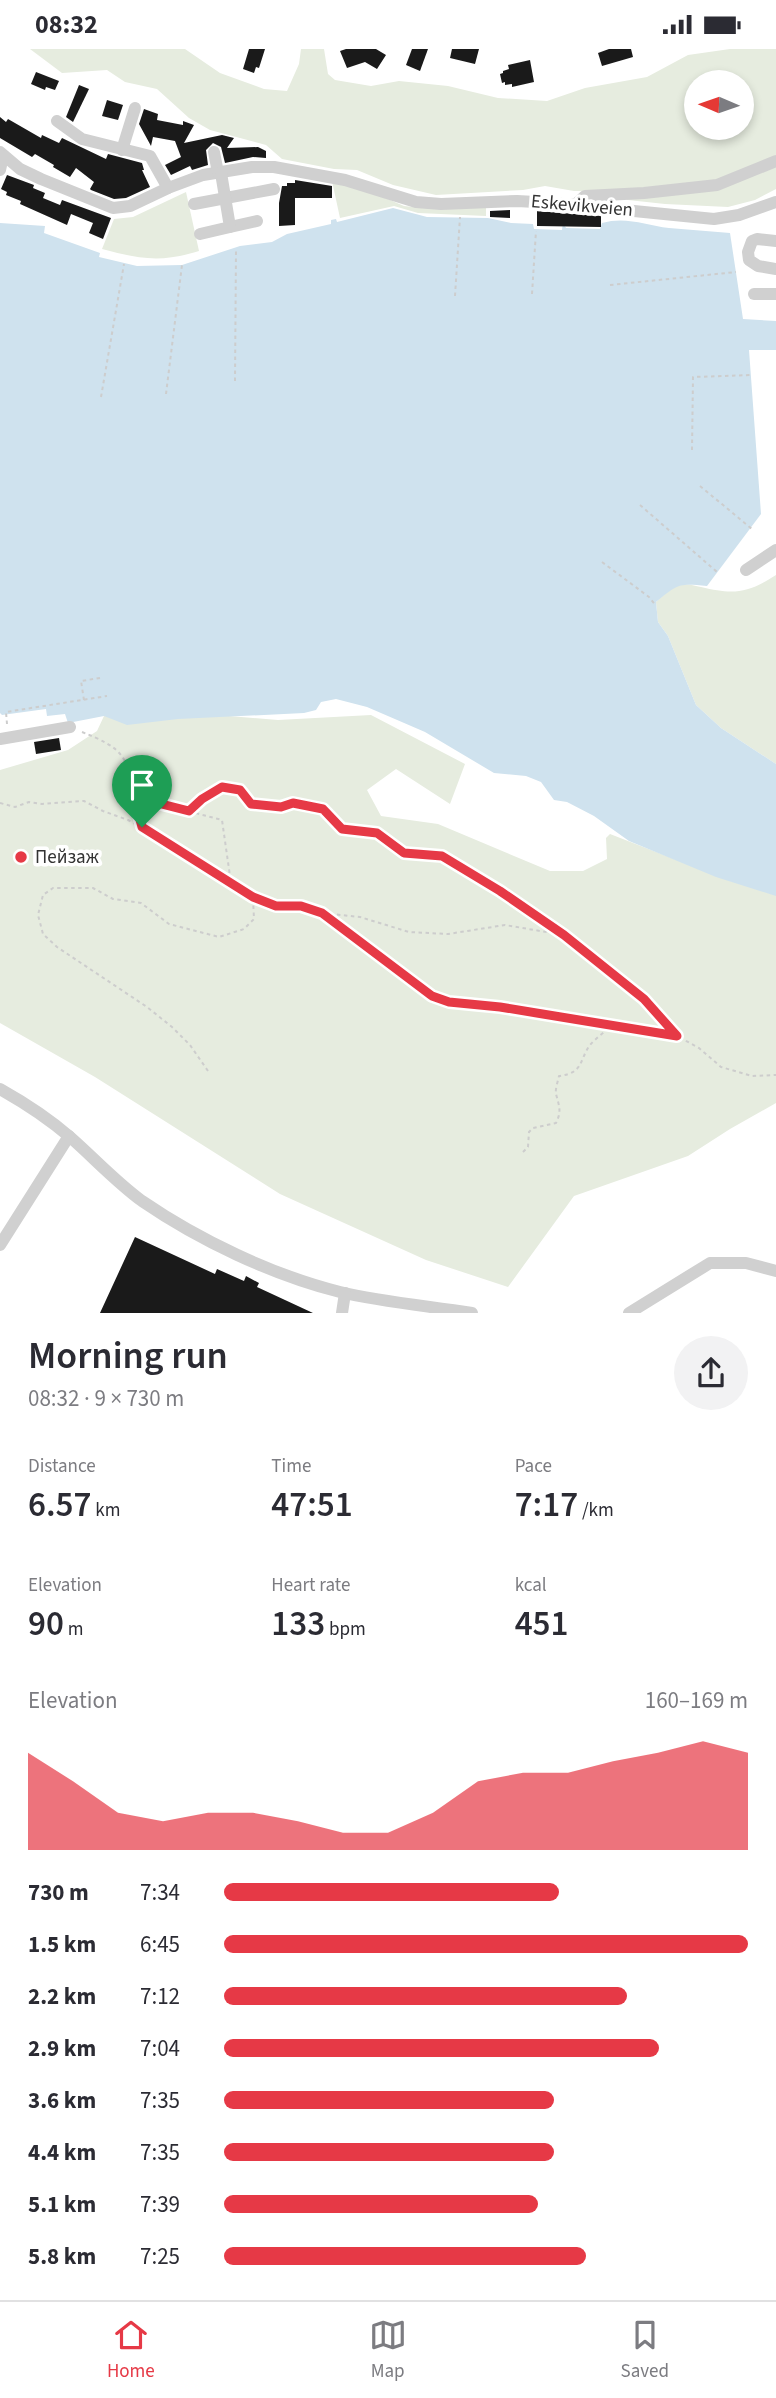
<!DOCTYPE html>
<meta charset="utf-8">
<style>
body{margin:0;font-family:"Source Sans 3",sans-serif;background:#f2f2f3;color:#2b2b33;height:100vh;display:flex;flex-direction:column;font-size:26px;white-space:nowrap}
*{box-sizing:border-box;margin:0}
p{font-size:23px;color:#7c7c81}
.icon{flex:none;width:38px;height:38px;fill:none;stroke:currentColor;stroke-width:2;stroke-linecap:round;stroke-linejoin:round}
.map{position:relative;height:1264px;overflow:hidden}
.drawer{display:flex;flex-direction:column;background:#fff;flex:1}
.drawer>*{flex:none}
.needle{width:46px;rotate:272deg}
.buttons{position:absolute;left:684px;top:21px;display:grid;gap:14px}
.buttons a{display:grid;place-items:center;width:70px;height:70px;border-radius:50%;background:#fff;box-shadow:0 4px 10px #0003;font-size:35px}
.pin{position:absolute;display:grid;place-items:center;width:60px;height:60px;color:#fff;margin:-72px -30px;border-radius:50% 50% 50% 0;rotate:-45deg;box-shadow:0 0 7px #0007}
.pin .icon{rotate:45deg}
.round{display:grid;place-items:center;flex:none;width:74px;height:74px;border-radius:37px;background:#f2f2f3}
.summary{display:flex;align-items:center;justify-content:space-between;height:119px;padding:0 28px}
h1{font-size:38px;font-weight:600;line-height:52px}
.stats{display:grid;grid-template-columns:repeat(3,1fr);gap:10px;height:119px;padding:7px 28px}
.stats div{display:grid;align-content:center}
.stats b{font-size:35px;font-weight:600}
.stats small{font-size:19px;font-weight:400}
.stats p{font-size:19px}
.chart{height:196px;padding:14px 28px}
.chart p{display:flex;justify-content:space-between}
.chart svg{width:100%;height:126px;margin-top:7px;fill:#e63946;opacity:.7}
ul{padding:0 28px;list-style:none;font-size:23px}
li{display:grid;grid-template-columns:112px 84px 1fr;align-items:center;height:52px}
li i{height:18px;border-radius:9px;background:#e63946}
.status{display:flex;justify-content:space-between;align-items:center;height:49px;padding:0 35px;background:#fff;direction:ltr}
.status svg{height:19px;fill:currentColor}
.dock{display:flex;justify-content:space-around;align-items:center;height:98px;border-top:2px solid #e1e1e2;background:#fff;font-size:19px;color:#7c7c81}
.dock a{display:grid;justify-items:center;gap:4px}
.dock .current{color:#e63946}
.map>svg:first-child{display:block}
.green{fill:#e6ecdf;fill-rule:evenodd}
.water{fill:#cfe2ee}
.building{fill:#1a1a1a}
.lines{fill:none;stroke-linecap:round;stroke-linejoin:round}
.path{stroke:#cdcdcd;stroke-width:2;stroke-dasharray:3.5 3.5;stroke-linecap:butt}
.minor{stroke:#d0d0d0;stroke-width:12}
.route-casing{stroke:#fff;stroke-width:14}
.route{stroke:#e63946;stroke-width:9}
.poi-dot{fill:#e63946;stroke:#fff;stroke-width:2.5}
.labels{text-anchor:middle;dominant-baseline:central;stroke-width:7;stroke-linejoin:round;paint-order:stroke}
.street-label{font-size:19px;fill:#333;stroke:#fff}
.poi-label{font-size:19px;fill:#333;stroke:#fff;text-anchor:start}
</style>
<div class="status"><b>08:32</b><svg viewBox="0 0 49 12"><path d="M0 12V9h3v3zM5 12V6h3v6zM10 12V3h3v9zM15 12V0h3v12zM26 1h20v11H26zM47 4h2v5h-2z"/></svg></div>
<div class="map">
<svg width="776" height="1264" viewBox="0 0 776 1264">
<rect width="100%" height="100%" fill="#fff"/>
<g class="green">
<path d="M 30,0 L 185,0 L 220,24 L 264,40 L 287,42 L 299,15 L 301,0 L 324,0 L 328,25 L 335,31 L 371,37 L 399,32 L 448,37 L 498,49 L 547,52 L 585,39 L 647,28 L 688,6 L 730,0 L 776,0 L 776,140 L 755,151 L 728,158 L 665,155 L 628,151 L 610,142 L 574,142 L 545,137 L 523,141 L 436,146 L 393,136 L 357,121 L 334,120 L 282,110 L 266,96 L 210,81 L 189,69 L 157,40 L 125,33 L 107,21 L 62,24 ZM 696,33 L 742,33 L 742,79 L 696,79 Z"/>
<polygon points="332,132 367,141 404,157 422,159 486,158 486,167 418,164 394,157 340,169"/>
<path d="M 186,143 L 199,202 C 161,214 139,210 102,200 L 114,170 L 133,168 Z"/>
<path d="M 776,526 L 776,715 L 721,679 L 696,656 L 668,587 L 658,573 L 656,553 C 663,547 670,539 679,536 C 686,533 694,537 701,538 C 734,546 748,544 776,526 Z"/>
<polygon points="371,666 465,715 450,755 396,720 367,741 381,767 438,775 550,822 583,822 607,810 606,789 610,785 733,833 776,829 776,1054 730,1080 688,1107 574,1147 508,1238 426,1211 280,1145 95,1028 0,974 0,721 68,701 97,682 104,667 229,667 278,671"/>
</g>
<path class="water" d="M 393,159 L 427,168 L 488,169 L 511,174 L 533,175 L 534,180 L 562,181 L 563,173 L 566,179 L 600,180 L 602,174 C 625,167 646,176 669,179 C 689,181 710,182 730,184 L 743,270 L 776,272 L 776,301 L 749,301 L 761,465 L 707,537 C 678,534 678,535 656,553 L 658,573 L 668,587 L 696,656 L 721,679 L 776,715 L 776,847 L 716,828 L 629,792 L 594,767 L 567,753 L 554,751 L 541,733 L 526,727 L 494,724 L 425,683 L 367,658 L 336,650 L 321,653 L 316,661 L 304,664 L 178,670 L 127,676 L 104,667 L 68,674 L 65,665 L 47,667 L 46,660 L 2,666 L 0,664 L 0,174 L 45,177 L 44,184 L 100,204 L 99,208 L 137,217 L 182,216 L 240,197 L 272,193 L 287,185 L 331,175 L 331,171 L 336,170 L 337,173 Z"/>
<g class="building">
<polygon points="249,0 265,0 259,19 256,18 254,24 243,20"/>
<polygon points="346,0 376,0 386,6 377,20 365,13 347,19 340,2"/>
<polygon points="412,0 428,0 420,22 406,16"/>
<polygon points="452,0 479,0 475,15 450,9"/>
<polygon points="609,0 631,0 633,8 602,17 598,4"/>
<polygon points="530,11 534,33 512,38 512,35 505,36 505,33 502,34 500,25 503,24 503,22 509,20 508,16"/>
<polygon points="36,23 59,32 55,41 46,38 45,41 31,35"/>
<polygon points="79,36 89,40 73,73 66,68"/>
<polygon points="107,51 123,56 118,71 102,67"/>
<polygon points="144,60 158,65 157,71 183,76 183,72 194,76 184,94 222,86 234,89 227,99 258,98 266,102 266,109 253,108 225,114 221,98 213,94 206,101 208,116 192,121 190,117 171,126 165,116 181,108 175,92 153,88 151,97 139,75"/>
<polygon points="0,68 6,73 8,70 41,89 42,86 59,94 62,89 106,110 108,105 142,114 144,121 142,121 150,138 126,149 114,150 91,141 90,140 94,133 76,119 70,128 53,118 54,116 35,105 32,108 0,89"/>
<polygon points="7,126 34,136 33,139 45,144 43,149 60,156 62,151 111,169 103,190 89,184 93,174 71,165 67,176 20,155 21,152 6,146 7,143 1,140"/>
<polygon points="295,131 332,137 332,149 295,149 295,176 279,177 279,154 282,137 287,137 287,134 295,134"/>
<polygon points="510,161 510,169 490,168 490,162"/>
<polygon points="537,162 601,167 601,178 537,177"/>
<polygon points="59,689 61,701 36,705 34,693"/>
<polygon points="135,1188 215,1225 217,1220 244,1232 246,1227 259,1234 257,1238 313,1264 100,1264"/>
</g>
<g class="lines">
<g class="path">
<polyline points="610,236 736,223"/>
<polyline points="532,245 536,182"/>
<polyline points="455,247 460,168"/>
<polyline points="235,332 236,200"/>
<polyline points="166,345 182,216"/>
<polyline points="101,348 124,215"/>
<polyline points="692,401 693,328 752,326"/>
<polyline points="700,437 752,480"/>
<polyline points="640,456 717,523"/>
<polyline points="602,513 649,548 656,557"/>
<polyline points="84,651 81,632 100,629"/>
<polyline points="7,675 6,663 107,647"/>
<path d="M 82,683 C 122,699 128,706 134,748 L 222,771 L 231,834"/>
<polyline points="134,750 142,778"/>
<polyline points="0,754 15,758 29,753 42,755 84,752 103,762 128,771 163,790 186,807 253,848 276,857 301,857 322,864 432,947 449,953 500,958 677,987 699,999 721,1018 752,1027 776,1026"/>
<polyline points="189,762 202,749 222,738 240,741 251,755 281,758 293,754 323,760 343,780 377,784 404,804 442,807 500,842 564,886"/>
<polyline points="323,864 360,868 409,883 448,885 505,876 564,886 644,950 677,987"/>
<polyline points="208,1022 190,996 172,978 147,958 57,898 43,885 38,866 43,846 53,839 93,839 113,850 141,854 169,875 219,888 244,880 254,870 253,850"/>
<path d="M 523,1103 L 528,1098 L 529,1083 L 533,1079 L 556,1074 C 562,1062 559,1057 556,1045 C 555,1040 558,1032 559,1027 C 584,1024 579,1011 590,996 C 596,989 606,982 612,976"/>
</g>
<g class="minor">
<polyline points="57,72 82,90 150,107 168,139"/>
<polyline points="122,101 135,59"/>
<polyline points="0,103 20,120 41,130 113,159 130,157 168,139 203,126 252,118 274,118 345,131 416,153 441,155 517,152 554,154 714,170 739,166 776,153"/>
<polyline points="214,103 218,124"/>
<polyline points="0,121 3,107"/>
<polyline points="194,155 274,140"/>
<polyline points="575,156 585,147 644,144 717,136 776,112"/>
<polyline points="230,178 257,172"/>
<polyline points="200,185 230,178 221,124"/>
<polyline points="776,192 757,190 752,192 748,203 749,211 758,217 776,220"/>
<polyline points="754,245 776,245"/>
<polyline points="746,521 776,501"/>
<polyline points="0,690 70,678"/>
<path d="M 0,1040 C 25,1054 48,1069 70,1088 C 94,1109 116,1133 142,1152 C 199,1191 272,1226 340,1243 C 383,1253 428,1257 472,1264"/>
<polyline points="0,1196 69,1087"/>
<polyline points="342,1264 345,1244"/>
<polyline points="629,1264 710,1214 746,1214 776,1222"/>
</g>
</g>
<g class="lines">
<g class="route-casing">
<polygon id="route" points="222,738 240,741 251,755 281,758 293,754 323,760 342,780 377,784 404,804 442,807 500,842 564,886 644,950 677,987 500,958 449,953 432,947 322,864 301,857 276,857 253,848 142,778 134,748 189,762 202,750"/>
</g>
<use href="#route" class="route"/>
</g>
<circle class="poi-dot" cx="21" cy="808" r="7"/>
<g class="labels">
<g class="street-label">
<text transform="translate(582 157) rotate(5)">Eskevikveien</text>
</g>
<g class="poi-label">
<text x="35" y="808">Пейзаж</text>
</g>
</g>
</svg>
<div class="buttons">
<a><svg class="needle" viewBox="-14 -14 28 28"><path d="M0-13l5 13h-10z" fill="#e53935"/><path d="M0 13l5-13h-10z" fill="#7c7c81"/></svg></a>
</div>
<div class="pin" style="left:142px;top:778px;background:#1e9e55"><svg class="icon" aria-label="arrive" viewBox="0 0 24 24"><path d="M6 21V4h12l-3 4 3 4H6"/></svg></div>
</div>
<section class="drawer">
<div class="summary"><div><h1>Morning run</h1><p>08:32 · 9 × 730 m</p></div><a class="round"><svg class="icon" aria-label="share" viewBox="0 0 24 24"><path d="M12 15V3M7 8l5-5 5 5M5 13v7h14v-7"/></svg></a></div>
<div class="stats">
<div><p>Distance</p><b>6.57<small> km</small></b></div>
<div><p>Time</p><b>47:51</b></div>
<div><p>Pace</p><b>7:17<small> /km</small></b></div>
</div>
<div class="stats">
<div><p>Elevation</p><b>90<small> m</small></b></div>
<div><p>Heart rate</p><b>133<small> bpm</small></b></div>
<div><p>kcal</p><b>451</b></div>
</div>
<div class="chart"><p><span>Elevation</span>160–169 m</p>
<svg viewBox="0 0 160 44" preserveAspectRatio="none"><path d="M0 44V10L10 20L20 31L30 34L40 31L50 31L60 34L70 38L80 38L90 31L100 20L110 17L120 17L130 13L140 10L150 6L160 10V44z"/></svg>
</div>
<ul>
<li><b>730 m</b>7:34<i style="width:64%"></i></li>
<li><b>1.5 km</b>6:45<i style="width:100%"></i></li>
<li><b>2.2 km</b>7:12<i style="width:77%"></i></li>
<li><b>2.9 km</b>7:04<i style="width:83%"></i></li>
<li><b>3.6 km</b>7:35<i style="width:63%"></i></li>
<li><b>4.4 km</b>7:35<i style="width:63%"></i></li>
<li><b>5.1 km</b>7:39<i style="width:60%"></i></li>
<li><b>5.8 km</b>7:25<i style="width:69%"></i></li>
</ul>
</section>
<nav class="dock">
<a class="current"><svg class="icon" aria-label="home" viewBox="0 0 24 24"><path d="M3 11l9-7 9 7M6 9v11h12V9"/></svg>Home</a>
<a><svg class="icon" aria-label="map" viewBox="0 0 24 24"><path d="M3 6l6-2 6 2 6-2v14l-6 2-6-2-6 2zM9 4v14M15 6v14"/></svg>Map</a>
<a><svg class="icon" aria-label="saved" viewBox="0 0 24 24"><path d="M7 4h10v16l-5-4-5 4z"/></svg>Saved</a>
</nav>
